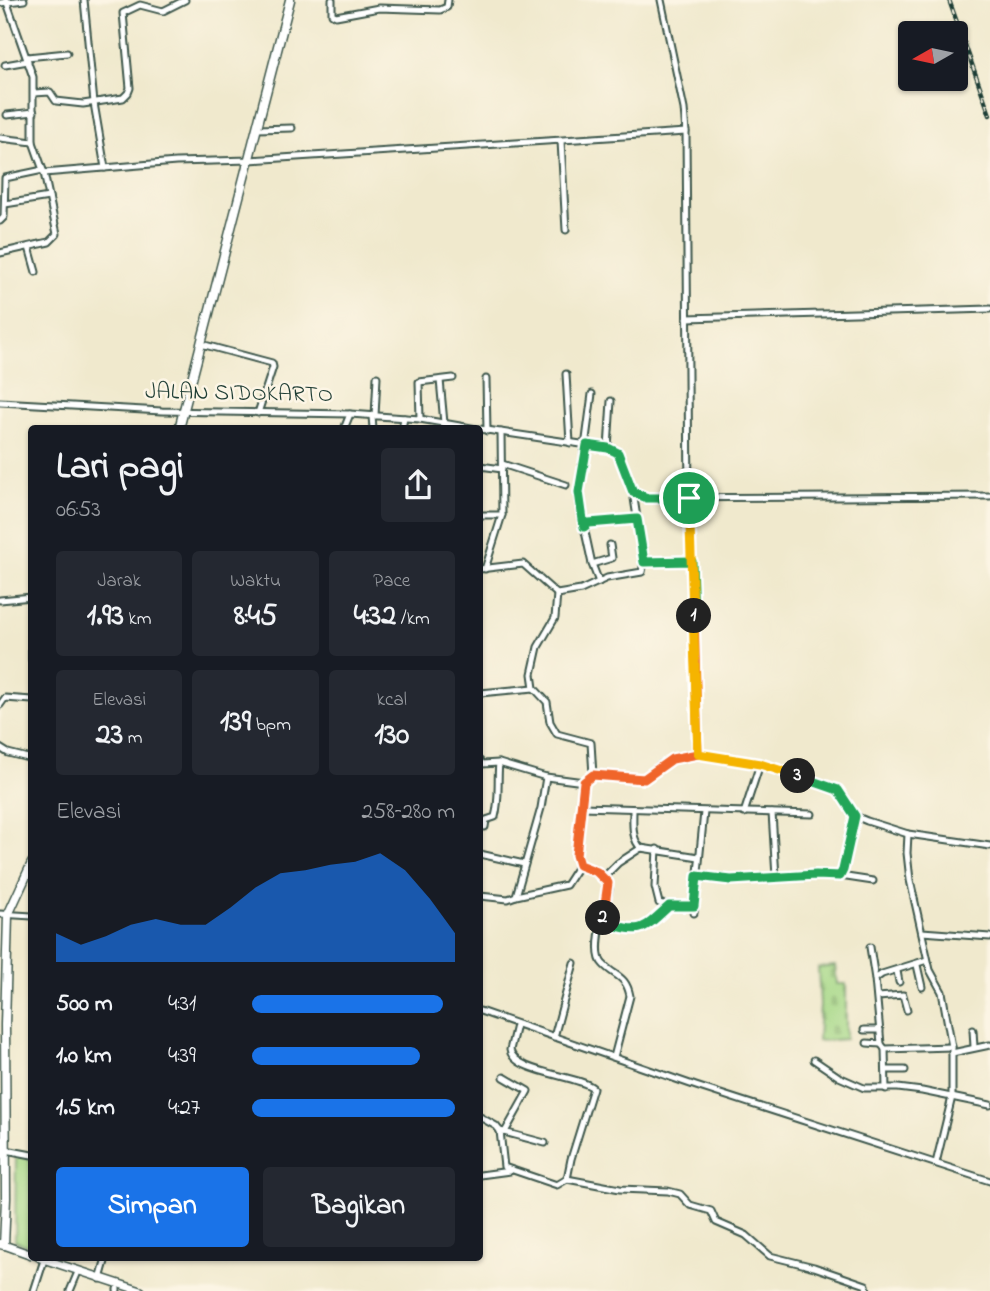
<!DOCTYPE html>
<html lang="id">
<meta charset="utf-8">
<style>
body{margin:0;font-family:"Indie Flower",sans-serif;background:#242831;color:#f1f3f6;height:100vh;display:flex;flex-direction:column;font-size:26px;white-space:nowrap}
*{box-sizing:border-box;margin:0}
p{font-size:23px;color:#9ea1a6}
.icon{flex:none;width:38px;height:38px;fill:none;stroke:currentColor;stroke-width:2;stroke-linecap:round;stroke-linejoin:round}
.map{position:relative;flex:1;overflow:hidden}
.details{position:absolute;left:28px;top:425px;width:455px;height:836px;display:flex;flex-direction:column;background:#171b24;border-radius:7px;box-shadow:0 2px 5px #0004}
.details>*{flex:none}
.needle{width:46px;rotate:261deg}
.tools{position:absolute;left:898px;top:21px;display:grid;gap:14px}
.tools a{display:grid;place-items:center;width:70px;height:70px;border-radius:7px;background:#171b24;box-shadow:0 2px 5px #0004;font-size:35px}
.pin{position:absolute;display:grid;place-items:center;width:60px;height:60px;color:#fff;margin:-30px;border:4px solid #fff;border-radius:50%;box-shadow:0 2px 7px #0007}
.km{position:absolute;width:35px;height:35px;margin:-18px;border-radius:50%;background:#222;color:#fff;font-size:19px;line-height:35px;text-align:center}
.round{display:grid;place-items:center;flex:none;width:74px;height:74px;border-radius:7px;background:#242831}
.head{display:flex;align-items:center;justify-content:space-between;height:119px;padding:0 28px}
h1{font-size:38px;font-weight:700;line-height:52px}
.metrics{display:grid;grid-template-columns:repeat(3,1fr);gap:10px;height:119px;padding:7px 28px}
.metrics div{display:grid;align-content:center;border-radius:7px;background:#242831;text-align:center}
.metrics b{font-size:30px;font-weight:700}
.metrics small{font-size:19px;font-weight:400}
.metrics p{font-size:19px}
.chart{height:196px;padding:14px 28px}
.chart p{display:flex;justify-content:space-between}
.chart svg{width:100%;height:126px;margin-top:7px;fill:#1a73e8;opacity:.7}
.button{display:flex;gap:14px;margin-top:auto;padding:14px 28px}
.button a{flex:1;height:80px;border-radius:7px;background:#1a73e8;color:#fff;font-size:28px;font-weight:700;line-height:80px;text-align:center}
.button a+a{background:#242831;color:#f1f3f6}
ul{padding:0 28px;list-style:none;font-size:23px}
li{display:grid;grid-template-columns:112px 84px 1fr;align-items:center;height:52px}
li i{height:18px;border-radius:9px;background:#1a73e8}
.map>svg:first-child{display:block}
.cemetery{fill:url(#cemetery-stones);stroke:#628a5e;stroke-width:2}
.pitch{fill:#a6d887;stroke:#628a5e;stroke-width:2}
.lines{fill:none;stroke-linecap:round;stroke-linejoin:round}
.minor-casing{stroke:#3e574b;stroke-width:9}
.tertiary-casing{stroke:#3e574b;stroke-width:10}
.secondary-casing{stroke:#3e574b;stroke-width:11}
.minor{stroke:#fff;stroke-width:5}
.tertiary{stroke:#fff;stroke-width:7}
.secondary{stroke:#fff;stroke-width:8}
.rail-casing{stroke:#1f3d34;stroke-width:4.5}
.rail{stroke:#fcf5e5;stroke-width:2;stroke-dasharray:5;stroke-linecap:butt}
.split-1-casing{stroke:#fff;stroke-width:14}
.split-2-casing{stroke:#fff;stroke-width:14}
.split-3-casing{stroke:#fff;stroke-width:14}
.split-4-casing{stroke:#fff;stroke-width:14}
.split-1{stroke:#22a559;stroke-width:9}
.split-2{stroke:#f0652b;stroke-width:9}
.split-3{stroke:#22a559;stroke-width:9}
.split-4{stroke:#f5b400;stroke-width:9}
.labels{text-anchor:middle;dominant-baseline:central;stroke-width:5;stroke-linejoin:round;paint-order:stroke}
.street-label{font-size:23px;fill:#1f3d34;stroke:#fcf5e5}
</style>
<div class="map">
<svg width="990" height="1291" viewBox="0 0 990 1291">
<defs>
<pattern id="cemetery-stones" width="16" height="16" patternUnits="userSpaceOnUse" patternTransform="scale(1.75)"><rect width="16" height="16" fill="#a6d887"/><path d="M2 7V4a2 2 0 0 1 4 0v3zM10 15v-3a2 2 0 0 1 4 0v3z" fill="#8eba75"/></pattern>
</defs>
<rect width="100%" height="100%" fill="#fcf5e5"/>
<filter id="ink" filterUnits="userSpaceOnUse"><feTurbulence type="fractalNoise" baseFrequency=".0143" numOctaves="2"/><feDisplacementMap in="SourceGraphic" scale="14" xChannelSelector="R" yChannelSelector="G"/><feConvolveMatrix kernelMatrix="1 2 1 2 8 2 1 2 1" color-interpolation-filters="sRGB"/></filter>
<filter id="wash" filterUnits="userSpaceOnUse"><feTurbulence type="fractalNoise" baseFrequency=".00686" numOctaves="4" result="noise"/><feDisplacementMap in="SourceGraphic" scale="28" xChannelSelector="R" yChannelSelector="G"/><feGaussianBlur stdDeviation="1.57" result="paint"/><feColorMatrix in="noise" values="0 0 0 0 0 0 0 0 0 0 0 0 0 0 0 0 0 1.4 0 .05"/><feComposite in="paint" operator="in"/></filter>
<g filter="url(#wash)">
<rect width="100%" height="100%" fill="#f0e9cd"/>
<polygon class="cemetery" points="835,966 837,984 846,984 846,1039 818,1041 820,1004 818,968"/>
<polygon class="pitch" points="16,1155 31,1159 31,1247 15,1241"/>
</g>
<g filter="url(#ink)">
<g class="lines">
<g class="minor-casing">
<g id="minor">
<polyline points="84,0 94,103 105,168"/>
<polyline points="332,0 332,14 336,16 379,8 440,10 447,7 448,0"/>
<polyline points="0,3 24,0"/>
<polyline points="27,57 67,53"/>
<polyline points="5,65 28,61"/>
<polyline points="34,93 50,92 56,101 83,104 123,98 128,93 130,88 123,13 140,5 163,11 185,0"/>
<polyline points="7,115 34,112"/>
<polyline points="257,129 292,128"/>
<polyline points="686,132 689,498 698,754"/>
<polyline points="0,138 33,142"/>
<polyline points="561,141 566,230"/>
<polyline points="44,173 176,162 250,160 686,132 684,109 661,0"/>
<polyline points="5,204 49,197"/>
<polyline points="0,221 4,217 5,178 43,170"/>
<polyline points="29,247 36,272"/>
<polyline points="0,253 49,242 57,234 44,173 33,142 33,77 6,0"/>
<polyline points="687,318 990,309"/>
<polyline points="201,344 272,363 273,367 258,413"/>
<polyline points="566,374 570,443"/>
<polyline points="486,379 487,431"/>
<polyline points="440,380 444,423"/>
<polyline points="0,402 162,411 350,414 420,419 477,429"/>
<polyline points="372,416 373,429"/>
<polyline points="375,416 377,377"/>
<polyline points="420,419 419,382 453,378"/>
<polyline points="344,429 350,414"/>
<polyline points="402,429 404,418"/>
<polyline points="480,429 608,448 618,453 633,492 644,562 642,572 607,578 581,590 557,594 523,564 480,569"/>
<polyline points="608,448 611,401"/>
<polyline points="502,464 566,485"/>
<polyline points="480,466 502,469"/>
<polyline points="633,492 647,498 990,496"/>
<polyline points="480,515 502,515"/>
<polyline points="584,527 579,492 592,394"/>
<polyline points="644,562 692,561"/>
<polyline points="592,564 612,558 610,545"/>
<polyline points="485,569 502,515 501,432"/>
<polyline points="599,582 592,564 584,527 589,523 637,519"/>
<polyline points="557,594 555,618 538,647 532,674 534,688 547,702 550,722 557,734 591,743 593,775"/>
<polyline points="0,600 32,597"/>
<polyline points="32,647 32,660"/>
<polyline points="480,693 534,688"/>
<polyline points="0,705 5,698 32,700"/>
<polyline points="0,748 8,753 32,759"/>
<polyline points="480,761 482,764 499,763 546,777 584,782"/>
<polyline points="582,807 812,814"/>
<path d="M 633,810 C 633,822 631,839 641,848"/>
<polyline points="744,813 760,764"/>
<polyline points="772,813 776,877"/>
<path d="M 485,827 L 486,820 L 495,817 C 500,799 497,781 499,763"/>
<polyline points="908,834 907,853 910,880 930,970 942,992 952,1047 952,1097 936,1163"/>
<polyline points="657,849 655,887 659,903 669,906 694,906"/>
<polyline points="480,854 524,864"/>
<polyline points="697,876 731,880 816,875 840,876 845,864 855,816"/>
<polyline points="840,876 873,881"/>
<polyline points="604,877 618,863 641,848 699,857"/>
<polyline points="480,896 508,899 516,896 541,808 546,777"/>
<polyline points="516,896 566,885 579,865"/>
<polyline points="694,913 704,812"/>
<polyline points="0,914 32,916"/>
<path d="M 602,922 C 641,933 640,933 669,906"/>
<polyline points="922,932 990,937"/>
<polyline points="870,947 875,979"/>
<polyline points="927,960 882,974 875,979 881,1044 885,1049 952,1047"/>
<polyline points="917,965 922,987"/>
<polyline points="897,971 899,982"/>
<polyline points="878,997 903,995 907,1010"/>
<polyline points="480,1011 696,1086 990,1181"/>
<path d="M 516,1025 L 510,1050 C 514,1073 578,1075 593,1088 L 571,1159 L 567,1179"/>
<polyline points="864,1030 880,1030"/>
<polyline points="973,1030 974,1047"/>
<polyline points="554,1037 574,963"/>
<polyline points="867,1043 881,1044"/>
<polyline points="885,1049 886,1089"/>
<polyline points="952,1053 990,1045"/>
<path d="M 614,1057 L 630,996 C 626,975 615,977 603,964 C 591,953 606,904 609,889 C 607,873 591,872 579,865 L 576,855 L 584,782 L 593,775 L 644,779 L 662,764 L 672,759 L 698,754 L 760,764 L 838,790 L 855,816 L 867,821 L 908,834 L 990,846"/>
<polyline points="814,1060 839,1077 864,1088 898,1088 922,1091 990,1105"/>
<polyline points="886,1070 905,1070"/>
<polyline points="504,1077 528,1091 505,1132"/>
<polyline points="480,1117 496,1126 500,1131 545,1143"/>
<polyline points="500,1131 504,1167 557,1185 567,1179"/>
<polyline points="6,1150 32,1155"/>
<polyline points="480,1175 510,1171"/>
<polyline points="567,1179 620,1189 668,1191 680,1194 690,1205 711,1211 716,1222 746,1235 770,1256 814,1267 866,1285 867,1291"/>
<polyline points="100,1279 106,1258"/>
<polyline points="34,1291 44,1260"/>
<polyline points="70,1291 78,1272"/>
<polyline points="117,1291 117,1289"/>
</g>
</g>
<g class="tertiary-casing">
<g id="tertiary">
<polyline points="4,1245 32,1255"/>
<polyline points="40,1258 141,1291"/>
</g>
</g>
<g class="secondary-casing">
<g id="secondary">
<polyline points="179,429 290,0"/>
<polyline points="0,1244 4,1245 6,1198 5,1025 8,915 32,863"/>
</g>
</g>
<use href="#minor" class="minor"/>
<use href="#tertiary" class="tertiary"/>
<use href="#secondary" class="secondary"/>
<g class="rail-casing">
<polyline id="rail" points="949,0 990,115"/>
</g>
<use href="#rail" class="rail"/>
</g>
</g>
<g class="lines" filter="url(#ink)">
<g class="split-1-casing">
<polyline id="split-1" points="689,498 647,498 633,492 618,453 608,448 587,445 579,492 584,527 589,523 637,519 644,562 692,561 694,616"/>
</g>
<g class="split-2-casing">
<polyline id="split-2" points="603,918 608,883 597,872 579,865 576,855 584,782 593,775 644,779 672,759 698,754 694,616"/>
</g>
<g class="split-3-casing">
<path id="split-3" d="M 603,918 L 602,922 C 641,933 640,933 669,906 L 694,906 L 697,876 L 731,880 L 816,875 L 840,876 L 843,870 L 855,816 L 838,790 L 798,776"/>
</g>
<g class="split-4-casing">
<polyline id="split-4" points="689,498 698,754 760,764 798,776"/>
</g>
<use href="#split-1" class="split-1"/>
<use href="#split-2" class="split-2"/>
<use href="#split-3" class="split-3"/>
<use href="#split-4" class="split-4"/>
</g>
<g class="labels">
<g class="street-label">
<text transform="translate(239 394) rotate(1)">JALAN SIDOKARTO</text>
</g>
</g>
</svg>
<div class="tools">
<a><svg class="needle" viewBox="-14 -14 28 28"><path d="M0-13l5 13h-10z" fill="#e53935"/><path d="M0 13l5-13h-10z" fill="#9ea1a6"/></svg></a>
</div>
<div class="pin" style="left:689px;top:498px;background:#1e9e55"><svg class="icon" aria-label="arrive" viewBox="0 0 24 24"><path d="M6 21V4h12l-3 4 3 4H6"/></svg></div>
<b class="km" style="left:694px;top:616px">1</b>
<b class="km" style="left:603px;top:918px">2</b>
<b class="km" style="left:798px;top:776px">3</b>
<section class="details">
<div class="head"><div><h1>Lari pagi</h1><p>06:53</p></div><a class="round"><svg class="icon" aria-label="share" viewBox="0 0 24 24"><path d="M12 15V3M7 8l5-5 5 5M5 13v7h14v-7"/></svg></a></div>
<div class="metrics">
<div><p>Jarak</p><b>1.93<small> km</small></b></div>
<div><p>Waktu</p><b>8:45</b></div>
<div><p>Pace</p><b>4:32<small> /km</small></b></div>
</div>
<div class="metrics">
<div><p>Elevasi</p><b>23<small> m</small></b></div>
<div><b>139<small> bpm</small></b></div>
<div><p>kcal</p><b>130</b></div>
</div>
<div class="chart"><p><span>Elevasi</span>258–280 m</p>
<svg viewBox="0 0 160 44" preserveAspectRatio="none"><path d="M0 44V34L10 38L20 35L30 31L40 29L50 31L60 31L70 25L80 18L90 13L100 12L110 10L120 9L130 6L140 12L150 22L160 34V44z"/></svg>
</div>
<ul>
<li><b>500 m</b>4:31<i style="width:94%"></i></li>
<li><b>1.0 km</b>4:39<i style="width:83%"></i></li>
<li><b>1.5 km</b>4:27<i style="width:100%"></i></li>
</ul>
<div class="button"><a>Simpan</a><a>Bagikan</a></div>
</section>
</div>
